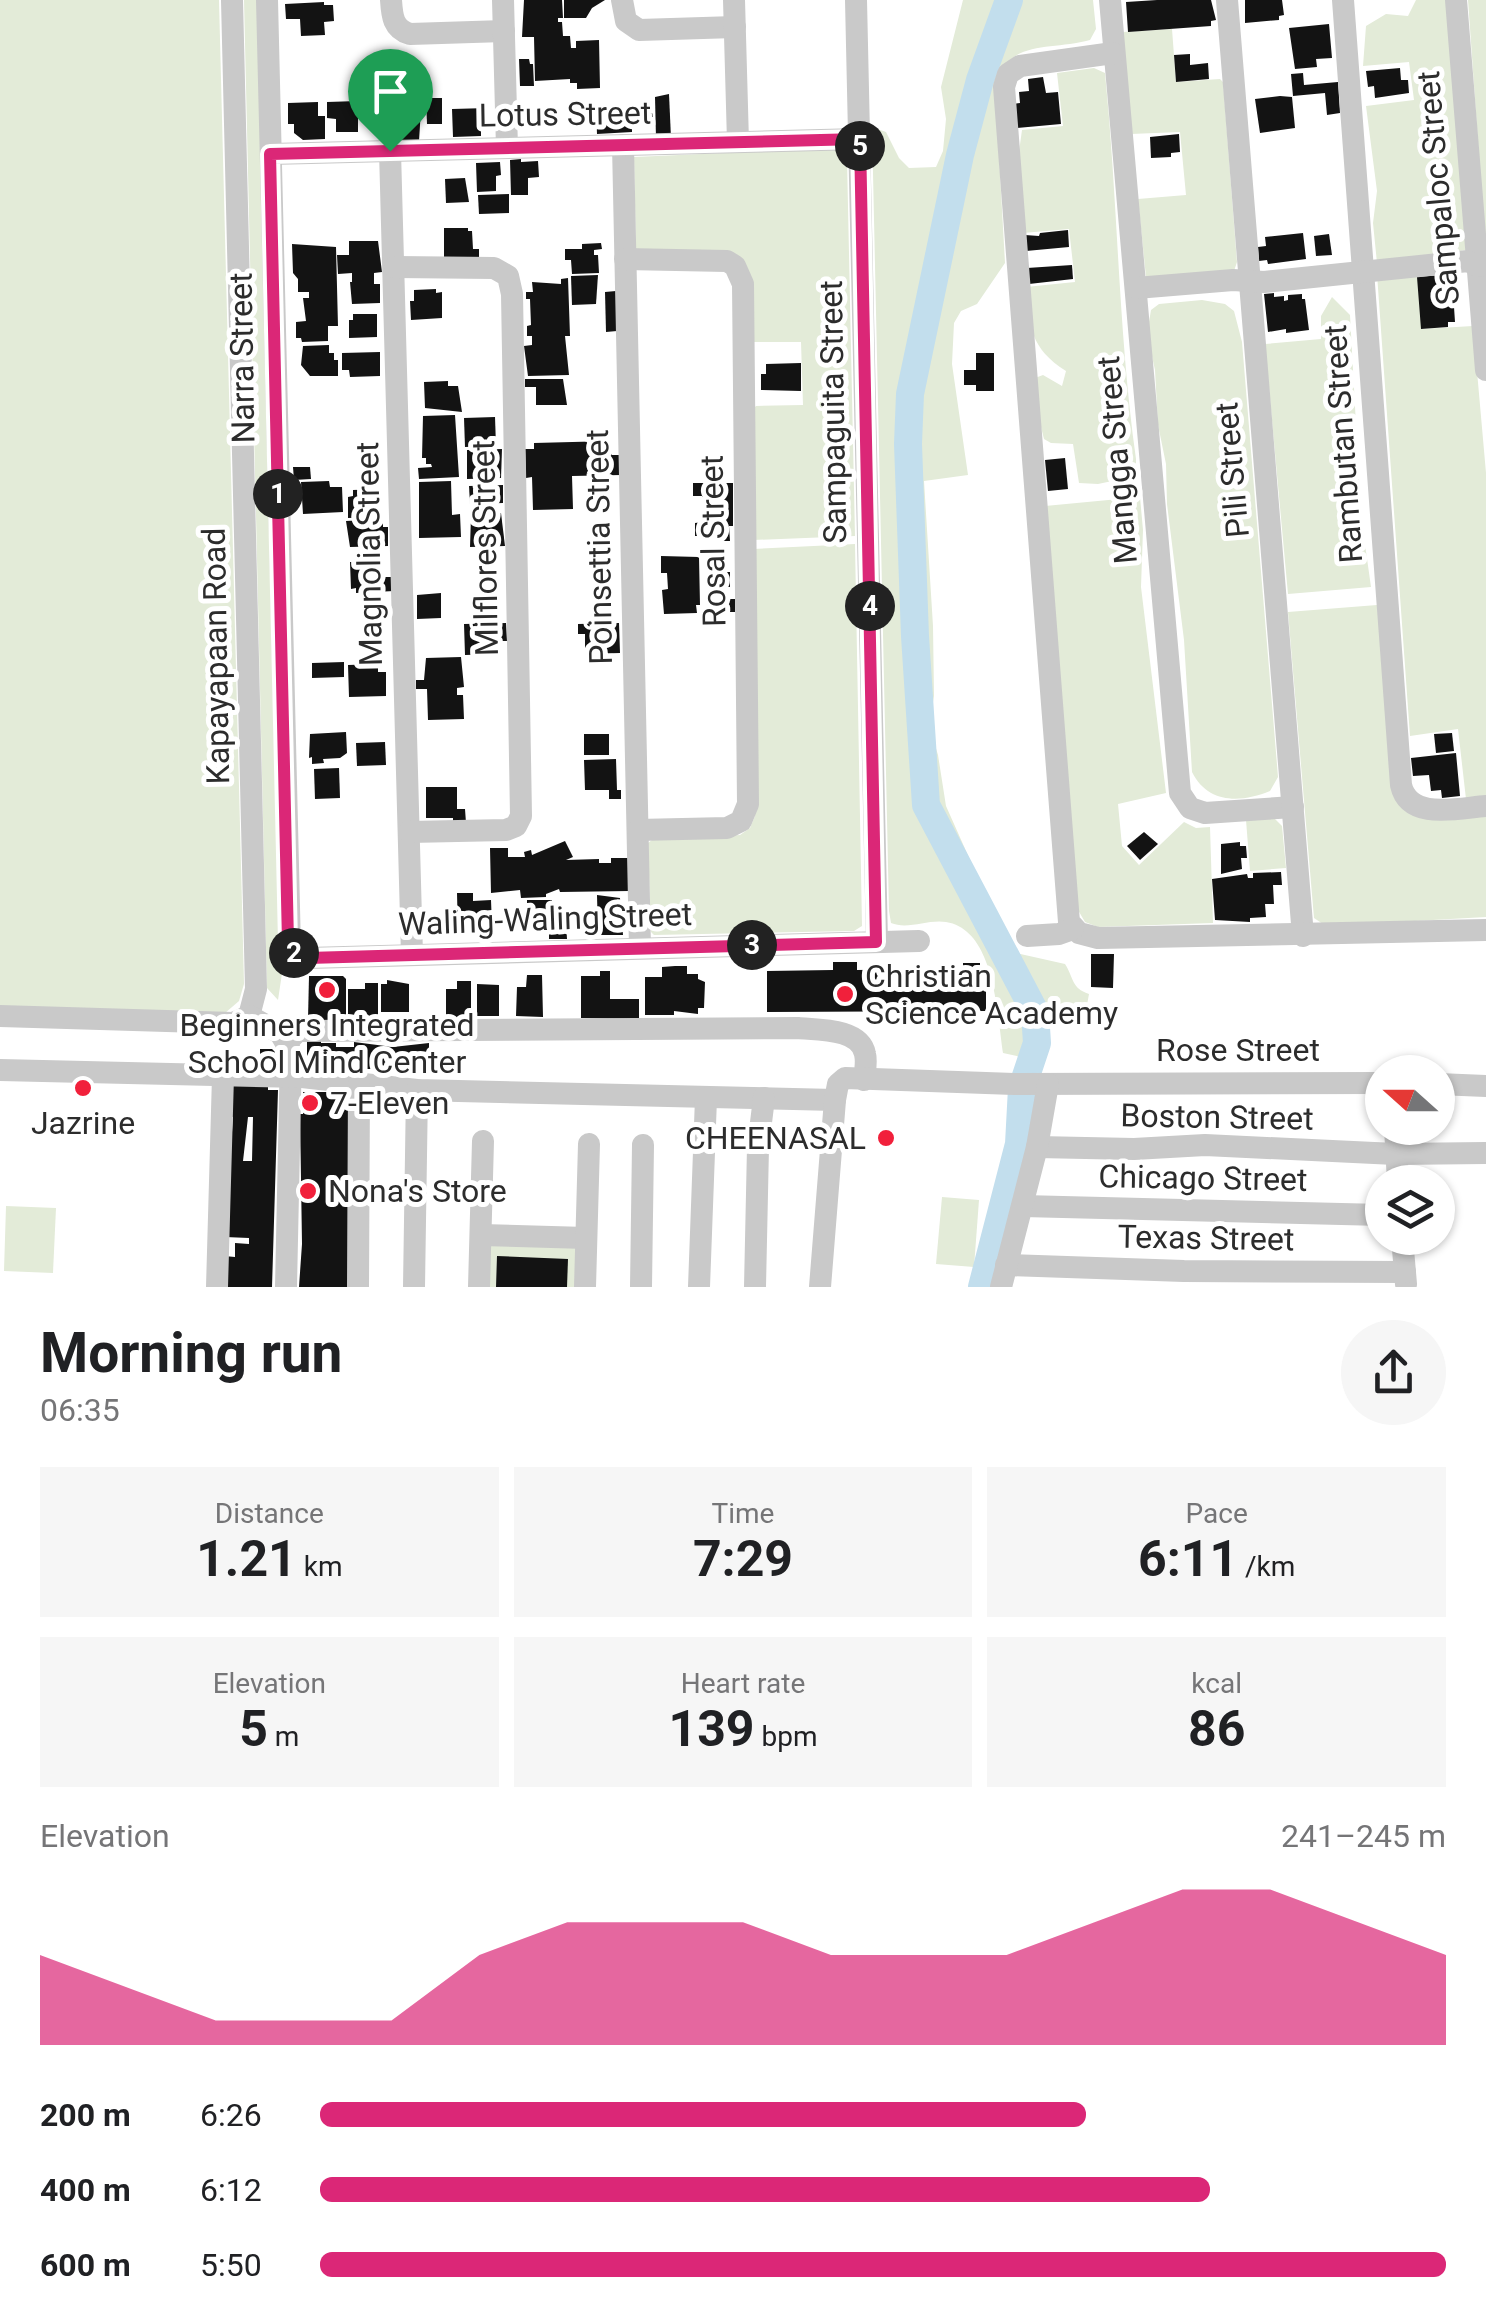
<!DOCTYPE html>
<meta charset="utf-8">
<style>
body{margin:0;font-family:Roboto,sans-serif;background:#f6f6f6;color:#202124;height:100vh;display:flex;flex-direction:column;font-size:38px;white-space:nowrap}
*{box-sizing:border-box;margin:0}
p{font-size:32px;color:#757577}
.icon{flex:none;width:55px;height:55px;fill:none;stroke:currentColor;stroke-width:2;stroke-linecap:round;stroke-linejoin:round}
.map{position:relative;height:1287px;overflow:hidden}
.sheet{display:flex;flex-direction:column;background:#fff;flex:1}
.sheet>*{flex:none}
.needle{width:65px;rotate:291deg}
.tools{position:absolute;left:1365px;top:1055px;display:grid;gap:20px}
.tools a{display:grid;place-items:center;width:90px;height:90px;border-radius:50%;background:#fff;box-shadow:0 2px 8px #0004;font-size:50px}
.pin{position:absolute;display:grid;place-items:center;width:85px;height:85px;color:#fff;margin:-102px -42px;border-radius:50% 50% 50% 0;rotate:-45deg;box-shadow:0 0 10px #0007}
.pin .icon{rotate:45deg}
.km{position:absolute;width:50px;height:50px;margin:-25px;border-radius:50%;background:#222;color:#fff;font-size:28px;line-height:50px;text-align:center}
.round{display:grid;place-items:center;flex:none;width:105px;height:105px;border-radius:52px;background:#f6f6f6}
.headline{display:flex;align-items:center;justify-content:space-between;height:170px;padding:0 40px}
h1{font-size:55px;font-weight:700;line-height:75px}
.figures{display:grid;grid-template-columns:repeat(3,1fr);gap:15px;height:170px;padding:10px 40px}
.figures div{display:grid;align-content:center;border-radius:0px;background:#f6f6f6;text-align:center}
.figures b{font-size:50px;font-weight:700}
.figures small{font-size:28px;font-weight:400}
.figures p{font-size:28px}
.chart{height:280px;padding:20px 40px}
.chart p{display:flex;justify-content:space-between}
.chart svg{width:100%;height:180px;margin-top:10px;fill:#db2777;opacity:.7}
ul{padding:0 40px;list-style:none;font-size:32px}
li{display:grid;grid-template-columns:160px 120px 1fr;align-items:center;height:75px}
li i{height:25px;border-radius:12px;background:#db2777}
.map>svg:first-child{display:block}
.green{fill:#e3ebd8}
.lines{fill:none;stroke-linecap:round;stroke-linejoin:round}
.river{stroke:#c2deed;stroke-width:28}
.building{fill:#131313;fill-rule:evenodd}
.minor{stroke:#c9c9c9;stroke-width:22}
.route-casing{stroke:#fff;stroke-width:20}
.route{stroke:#db2777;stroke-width:12}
.poi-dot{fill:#f1203b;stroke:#fff;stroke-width:4}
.labels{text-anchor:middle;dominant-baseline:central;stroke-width:10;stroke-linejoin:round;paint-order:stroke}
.street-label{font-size:32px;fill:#2c2c2c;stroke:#fff}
.poi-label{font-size:32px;fill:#2c2c2c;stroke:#fff;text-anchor:start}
</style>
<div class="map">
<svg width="1486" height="1287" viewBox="0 0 1486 1287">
<rect width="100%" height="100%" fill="#fff"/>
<g class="green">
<polygon points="0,0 219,0 244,984 239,1001 225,1013 0,1006"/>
<polygon points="244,0 257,0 279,948 284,960 278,1000 267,988"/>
<path d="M 963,0 L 1093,0 L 1096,29 L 1090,40 C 1051,51 1010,38 995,84 L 1005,263 L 977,304 L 961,311 L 954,323 L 952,364 L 968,475 L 924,481 L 933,626 L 934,696 L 929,726 L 938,755 L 946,806 L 1011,952 L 1065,964 C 1074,978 1071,988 1089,994 L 1087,1005 L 1081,1012 L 1046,1013 L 1037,1050 L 1021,1057 L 1003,1053 C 997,1017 996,930 946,922 C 928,919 908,930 891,923 L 889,911 L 872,127 L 886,132 L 899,158 L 909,168 L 936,167 L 943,151 L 946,119 L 941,87 Z"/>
<polygon points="1416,0 1447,0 1466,250 1377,263 1373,223 1377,191 1366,106 1414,100 1409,62 1363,66 1366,26 1386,14 1408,16"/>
<polygon points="1468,0 1486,0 1486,243 1485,241"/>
<polygon points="1172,29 1176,82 1220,79 1223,82 1237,262 1234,271 1146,277 1138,199 1186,195 1180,132 1131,134 1123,32"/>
<path d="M 1094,68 L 1105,73 C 1118,202 1118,331 1136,459 L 1136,476 L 1098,484 L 1079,483 L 1073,444 L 1051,443 L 1044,439 L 1035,403 L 1035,378 L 1043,375 L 1062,386 L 1066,371 C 1030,348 1029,326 1026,287 L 1075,282 L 1069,229 L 1023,233 L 1018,159 L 1022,130 L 1063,126 L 1057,73 Z"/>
<polygon points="840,148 847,159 855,536 753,540 751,411 756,406 803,405 801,342 750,342 748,270 636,250 634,157"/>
<polygon points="1417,270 1422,329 1473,326 1486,473 1486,797 1466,799 1458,729 1410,736 1377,274"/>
<polygon points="1332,297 1350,315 1361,516 1371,587 1288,594 1265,344 1321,339 1321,316"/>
<path d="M 1202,300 L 1225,304 L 1234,311 L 1242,342 L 1278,777 L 1270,791 C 1241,803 1208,804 1192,772 L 1184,640 L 1167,504 L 1166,464 L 1158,425 L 1155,370 L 1147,334 L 1151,310 L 1159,304 Z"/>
<polygon points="1140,497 1143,530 1141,587 1166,793 1118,804 1122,846 1139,865 1184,822 1196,828 1210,827 1213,923 1098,927 1085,922 1078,910 1045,506"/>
<polygon points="855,544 862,926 854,931 654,935 651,932 648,843 652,840 740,835 750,828 755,816 753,549"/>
<polygon points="1377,605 1398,798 1486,813 1486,917 1326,926 1314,918 1288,612"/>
<polygon points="1274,818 1282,826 1286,868 1250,871 1246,820"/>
<polygon points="942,1197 979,1200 974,1267 936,1264"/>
<polygon points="6,1206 56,1208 53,1273 4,1271"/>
<polygon points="489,1241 578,1243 577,1287 488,1287"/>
</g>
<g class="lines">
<polyline class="river" points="982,1287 1019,1144 1022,1088 1037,1043 1035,1012 926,805 915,636 908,444 910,394 960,155 980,80 1009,0"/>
</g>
<g class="building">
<polygon points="524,0 562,0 563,18 558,18 558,22 562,22 563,36 570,36 571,48 576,48 576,41 599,40 600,88 577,89 577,83 570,83 570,79 535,81 534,37 522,37"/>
<polygon points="564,0 605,0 592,8 586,18 564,18"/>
<polygon points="1157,0 1211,0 1216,20 1211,21 1211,26 1128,32 1126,2"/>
<polygon points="1245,0 1282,0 1284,15 1279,16 1279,20 1245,23"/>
<polygon points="324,2 324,5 333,5 334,21 324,22 325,35 301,36 300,19 286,19 285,4"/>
<polygon points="1329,24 1332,58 1316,59 1317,67 1295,69 1289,28"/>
<polygon points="1190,54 1190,65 1208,63 1209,79 1176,82 1174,55"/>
<polygon points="519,59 529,59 530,64 533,64 534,86 520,86"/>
<polygon points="1400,68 1401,80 1408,80 1409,93 1375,98 1374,86 1368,87 1366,71"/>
<polygon points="1303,73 1304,85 1338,82 1340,113 1327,115 1325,93 1293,96 1291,74"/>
<polygon points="1043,77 1046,93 1058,92 1061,124 1017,128 1013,104 1020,103 1019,92 1029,91 1028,79"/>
<polygon points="669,94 671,138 656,138 655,97"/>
<polygon points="1280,96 1292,97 1295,128 1260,133 1255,99"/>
<polygon points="426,98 442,98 442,124 427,124"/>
<polygon points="418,100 421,109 419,141 392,141 391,101"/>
<polygon points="358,101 358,132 336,132 336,119 327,118 327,102"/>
<polygon points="318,102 318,116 325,116 325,139 303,140 294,133 294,124 288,124 288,103"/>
<polygon points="652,107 653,125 641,125 640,121 632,121 632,132 597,134 596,109"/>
<polygon points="488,108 488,123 481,123 481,136 453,137 452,109"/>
<polygon points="1179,134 1180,152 1171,153 1171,157 1151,158 1150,137"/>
<polygon points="521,159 521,162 538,161 539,177 528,178 528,195 511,195 510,160"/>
<polygon points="500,162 501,175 496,176 496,191 477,192 476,163"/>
<polygon points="465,178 469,202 446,203 445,179"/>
<polygon points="509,194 509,213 479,214 478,195"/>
<polygon points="444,228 468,228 468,231 472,231 473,249 479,249 479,259 444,260"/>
<polygon points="1068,230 1069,247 1026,251 1025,235 1039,236 1040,233"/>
<polygon points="1303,233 1306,259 1268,264 1267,260 1259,261 1258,247 1266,246 1265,237"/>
<polygon points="1329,234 1332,255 1316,256 1314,236"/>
<polygon points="349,241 378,241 382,272 374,273 374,284 380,284 380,303 352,304 350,282 352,282 352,273 338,274 337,255 349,255"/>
<polygon points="601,243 602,249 594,250 594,255 598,255 599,273 572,274 571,260 565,260 565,249 582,249 582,244"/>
<polygon points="292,244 336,247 338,326 328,326 328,341 302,342 301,338 296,338 296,322 306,321 303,298 309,298 309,292 298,292 298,279 293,273"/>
<polygon points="1072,265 1073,279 1029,284 1027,268"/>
<polygon points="598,275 596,304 572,305 571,276"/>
<polygon points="1441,275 1442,289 1438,289 1438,294 1453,292 1455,322 1448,322 1448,327 1421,329 1417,277"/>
<polygon points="568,278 570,336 565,336 569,375 528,376 524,346 532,345 532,336 527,336 527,326 531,325 530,299 526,299 526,292 533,292 532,282 561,284 561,279"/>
<polygon points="436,289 436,293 442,292 442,318 411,320 410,301 414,301 414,290"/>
<polygon points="616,291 617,331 606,332 605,292"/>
<polygon points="1274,293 1274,297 1284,296 1284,301 1288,300 1288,295 1302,294 1302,299 1305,299 1309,330 1286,333 1286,329 1268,332 1264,294"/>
<polygon points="353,314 377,314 377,337 349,338 349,320 353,320"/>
<polygon points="329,345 329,353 334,353 334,360 338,360 338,376 310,376 301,365 303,346"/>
<polygon points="380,352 380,376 350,377 349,370 342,370 342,353"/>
<polygon points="976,353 994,353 994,391 976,391 976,385 964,385 964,370 976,370"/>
<polygon points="801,363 801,391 761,390 761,374 766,374 766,364"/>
<polygon points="525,379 563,379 567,405 536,405 536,387 525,387"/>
<polygon points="448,381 448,386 458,386 462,412 425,408 424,382"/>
<polygon points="455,415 459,477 419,479 418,468 432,467 431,464 426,464 426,458 422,458 423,416"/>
<polygon points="495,417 496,446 465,447 464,418"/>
<polygon points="611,441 612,455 620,455 621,475 572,476 573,509 533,510 532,477 526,478 525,449 534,449 534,443"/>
<polygon points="502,449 501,478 467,479 467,450"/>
<polygon points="1065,458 1068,489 1048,491 1045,460"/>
<polygon points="293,467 310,467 311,479 294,480"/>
<polygon points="329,481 330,487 342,487 343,512 303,514 301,482"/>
<polygon points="451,481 452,515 460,514 461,537 419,538 419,482"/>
<polygon points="693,483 733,483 733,526 729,526 730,541 704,541 704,536 695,536 695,523 703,522 704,500 702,496 693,496"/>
<polygon points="503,485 503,503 470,504 469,486"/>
<polygon points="378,489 382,517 348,518 348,497 353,496 353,490"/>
<polygon points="501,513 505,546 470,547 471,515"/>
<polygon points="383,519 383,527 388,527 388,546 350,547 346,521"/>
<polygon points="661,556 699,557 700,605 696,605 697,613 664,614 662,590 668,589 667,573 661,573"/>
<polygon points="350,562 373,562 374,567 381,567 381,577 394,577 394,591 356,593 356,588 351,589"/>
<rect x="718" y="572" width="12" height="15"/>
<polygon points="441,593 441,618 417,619 417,595"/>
<polygon points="713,599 735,599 735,612 714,612"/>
<polygon points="506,623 507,641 501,641 501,654 465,655 464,624"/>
<polygon points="619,623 620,653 585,654 585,634 578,634 578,624"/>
<polygon points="461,657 464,687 457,688 457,695 463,695 464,719 428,720 427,689 416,689 416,680 424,680 426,658"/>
<polygon points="344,662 344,677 312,678 312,663"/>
<polygon points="378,664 378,672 386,672 386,696 349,697 348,665"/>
<polygon points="346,732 347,753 340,758 323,759 324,763 312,764 312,757 309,758 310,734"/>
<polygon points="1452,733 1454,751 1436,753 1434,734"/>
<rect x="584" y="734" width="25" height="21"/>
<polygon points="385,742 386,765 357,766 356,743"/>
<polygon points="1456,753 1460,796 1442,798 1441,790 1431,791 1429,775 1413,776 1411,758"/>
<polygon points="616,759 617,790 621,790 621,799 609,799 609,790 585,790 584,760"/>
<polygon points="339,768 340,798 315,799 314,769"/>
<polygon points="426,787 457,787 457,809 465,809 466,823 453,823 453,818 426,818"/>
<polygon points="1144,832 1158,844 1140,860 1127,846"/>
<polygon points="565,841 573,857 566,860 599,859 599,863 611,863 611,858 629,858 629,891 560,892 559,889 546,894 546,897 521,898 520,890 491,893 490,848 508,848 508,857 525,857 524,852 531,850 532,855"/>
<polygon points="1240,842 1240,846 1246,846 1247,858 1241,858 1242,869 1221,874 1221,844"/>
<polygon points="1281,872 1282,885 1273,885 1274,904 1265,904 1266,917 1250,918 1250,922 1215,920 1212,879 1247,874 1248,878 1253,878 1253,873"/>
<polygon points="457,893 473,893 473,901 491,900 492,926 471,927 471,936 458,936"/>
<polygon points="597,895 620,898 623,935 598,935"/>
<polygon points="527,900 552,900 552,916 559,916 559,923 566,923 567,939 549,939 549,928 512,929 511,908 527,907"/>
<polygon points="1091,954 1114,954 1113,988 1091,987"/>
<polygon points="833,962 857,962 857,970 924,969 924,978 963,978 963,963 980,963 980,977 986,977 986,1011 767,1012 767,971 833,970"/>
<polygon points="675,966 687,966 687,974 698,974 698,979 705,982 704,1008 698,1008 698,1014 674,1011 674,1015 645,1015 645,977 662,977 662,967"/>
<polygon points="600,971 610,971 610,999 639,999 639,1019 581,1018 581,976 600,976"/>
<polygon points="527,975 542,975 543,1017 516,1016 517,987 526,987"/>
<polygon points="309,976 343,976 346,979 346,1020 308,1020"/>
<polygon points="387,980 409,984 409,1012 381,1012 381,984 387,984"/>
<polygon points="457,981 471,981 471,1018 446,1018 446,989 457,989"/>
<polygon points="365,983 378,983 378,1016 348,1016 348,989 365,989"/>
<polygon points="477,984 499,985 499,1016 477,1016"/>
<polygon points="307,1036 321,1036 321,1043 336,1043 336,1047 354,1047 354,1042 393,1047 429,1043 429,1069 307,1069"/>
<polygon points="260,1049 272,1049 278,1055 277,1064 271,1069 260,1069"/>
<path d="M 230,1083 L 268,1084 L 268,1090 L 278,1090 L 272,1287 L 224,1287 L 224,1256 L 235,1257 L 235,1243 L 249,1244 L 249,1238 L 225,1237 L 233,1117 L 229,1116 ZM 248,1117 L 253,1117 L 252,1161 L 243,1161 Z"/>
<polygon points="329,1086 349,1086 351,1287 299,1287 302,1244 300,1114 303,1114 303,1092 329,1092"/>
<polygon points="497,1256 568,1259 567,1287 496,1287"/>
</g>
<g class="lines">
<g class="minor">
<polyline points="232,0 256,989 249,1016"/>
<polyline points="267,0 290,948 308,958 919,941"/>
<path d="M 391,0 C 392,16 393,29 410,34 L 504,31"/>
<polyline points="503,0 507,148"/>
<polyline points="622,0 626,21 639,30 735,27"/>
<polyline points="734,0 738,142"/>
<polyline points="856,0 877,942"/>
<polyline points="1110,0 1180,793 1190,808 1205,813 1293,807"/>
<polyline points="1227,0 1303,936"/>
<path d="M 1343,0 L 1401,785 C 1409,821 1458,808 1486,806"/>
<polyline points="1456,0 1486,370"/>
<polyline points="1113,53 1020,66 1008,74 1004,87 1069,922 1079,933 1098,938 1486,930"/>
<polyline points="623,145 640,948"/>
<polyline points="390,151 412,955"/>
<polyline points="271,154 860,139"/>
<polyline points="625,259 727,261 735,266 743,284 748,804 741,821 727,828 638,830"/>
<polyline points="395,267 494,268 508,276 512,294 521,816 516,826 506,830 409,832"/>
<polyline points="1136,288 1233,280 1264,282 1468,261 1477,266 1486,265"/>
<polyline points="1027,936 1059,934 1073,929"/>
<polyline points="0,1016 233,1023 249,1016"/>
<polyline points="249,1016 280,1033 291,1052 286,1287"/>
<path d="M 288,1041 L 298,1031 L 798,1028 C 817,1030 860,1028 865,1054 C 867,1062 865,1072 864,1080"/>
<polyline points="0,1070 302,1077 417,1090 835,1100"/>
<polyline points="1438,1084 1486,1086"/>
<polyline points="1395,1128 1398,1182"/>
<polyline points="1037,1147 1134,1149 1205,1145 1395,1154 1486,1153"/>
<polyline points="1023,1206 1382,1215"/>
<polyline points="481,1235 586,1238"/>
<polyline points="1402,1238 1406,1284"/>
<polyline points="1006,1265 1184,1271 1405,1272"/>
<polyline points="217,1287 223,1076"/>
<polyline points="358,1287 359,1085"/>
<polyline points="414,1287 417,1090"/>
<polyline points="479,1287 483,1141"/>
<polyline points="585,1287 589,1144"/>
<polyline points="641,1287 643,1145"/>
<polyline points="699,1287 706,1098"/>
<polyline points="755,1287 758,1147 764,1098"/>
<polyline points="820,1287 835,1100 838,1084 845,1078 1014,1084 1382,1083"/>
<polyline points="1001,1287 1037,1147 1048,1084"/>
</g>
</g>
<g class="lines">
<g class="route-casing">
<polygon id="route" points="860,139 876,942 308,958 294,953 288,942 270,154"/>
</g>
<use href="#route" class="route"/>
</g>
<g class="poi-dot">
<circle cx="327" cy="990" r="10"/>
<circle cx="845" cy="994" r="10"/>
<circle cx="83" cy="1088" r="10"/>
<circle cx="310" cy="1103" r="10"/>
<circle cx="886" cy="1138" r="10"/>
<circle cx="308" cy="1191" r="10"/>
</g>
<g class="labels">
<g class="street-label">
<text transform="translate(565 114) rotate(-1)">Lotus Street</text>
<text transform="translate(1438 188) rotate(-95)">Sampaloc Street</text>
<text transform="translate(242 358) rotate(-91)">Narra Street</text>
<text transform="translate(833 412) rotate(-91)">Sampaguita Street</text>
<text transform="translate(1343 444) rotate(-94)">Rambutan Street</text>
<text transform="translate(1117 460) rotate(-95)">Mangga Street</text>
<text transform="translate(1232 470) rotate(-95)">Pili Street</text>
<text transform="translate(713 541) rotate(-91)">Rosal Street</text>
<text transform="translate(599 547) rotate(-91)">Poinsettia Street</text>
<text transform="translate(485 548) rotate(-91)">Milflores Street</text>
<text transform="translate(369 554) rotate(-91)">Magnolia Street</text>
<text transform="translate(216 656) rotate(-91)">Kapayapaan Road</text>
<text transform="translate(545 919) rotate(-2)">Waling-Waling Street</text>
<text x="1238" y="1050">Rose Street</text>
<text transform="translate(1217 1117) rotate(1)">Boston Street</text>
<text transform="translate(1203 1178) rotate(1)">Chicago Street</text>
<text transform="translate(1206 1238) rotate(1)">Texas Street</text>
</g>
<g class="poi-label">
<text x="865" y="976">Christian<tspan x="865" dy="37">Science Academy</tspan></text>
<text x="327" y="1025" text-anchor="middle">Beginners Integrated<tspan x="327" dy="37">School Mind Center</tspan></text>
<text x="330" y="1103">7-Eleven</text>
<text x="83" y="1123" text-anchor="middle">Jazrine</text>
<text x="866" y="1138" text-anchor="end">CHEENASAL</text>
<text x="328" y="1191">Nona's Store</text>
</g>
</g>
</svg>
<div class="tools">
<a><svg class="needle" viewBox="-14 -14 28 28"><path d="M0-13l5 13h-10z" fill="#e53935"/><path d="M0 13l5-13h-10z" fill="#757577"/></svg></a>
<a><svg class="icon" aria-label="layers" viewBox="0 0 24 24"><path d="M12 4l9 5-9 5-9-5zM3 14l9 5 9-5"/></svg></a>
</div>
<div class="pin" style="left:390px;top:151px;background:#1e9e55"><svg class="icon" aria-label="arrive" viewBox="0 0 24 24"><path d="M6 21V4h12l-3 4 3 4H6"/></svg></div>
<b class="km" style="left:278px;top:494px">1</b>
<b class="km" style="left:294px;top:953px">2</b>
<b class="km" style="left:752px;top:945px">3</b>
<b class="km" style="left:870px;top:606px">4</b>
<b class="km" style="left:860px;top:146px">5</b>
</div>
<section class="sheet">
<div class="headline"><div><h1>Morning run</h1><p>06:35</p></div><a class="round"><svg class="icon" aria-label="share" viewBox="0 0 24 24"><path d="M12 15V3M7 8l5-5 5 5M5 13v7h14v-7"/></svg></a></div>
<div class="figures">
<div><p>Distance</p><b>1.21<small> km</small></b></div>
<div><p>Time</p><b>7:29</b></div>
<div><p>Pace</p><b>6:11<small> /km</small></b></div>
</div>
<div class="figures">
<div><p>Elevation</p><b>5<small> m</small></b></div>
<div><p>Heart rate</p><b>139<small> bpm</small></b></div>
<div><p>kcal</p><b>86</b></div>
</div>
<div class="chart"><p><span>Elevation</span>241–245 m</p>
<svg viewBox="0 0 160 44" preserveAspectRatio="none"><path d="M0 44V22L10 30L20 38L30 38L40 38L50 22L60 14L70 14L80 14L90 22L100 22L110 22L120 14L130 6L140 6L150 14L160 22V44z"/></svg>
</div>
<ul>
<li><b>200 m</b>6:26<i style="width:68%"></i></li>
<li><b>400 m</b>6:12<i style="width:79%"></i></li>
<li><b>600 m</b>5:50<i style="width:100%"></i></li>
</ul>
</section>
